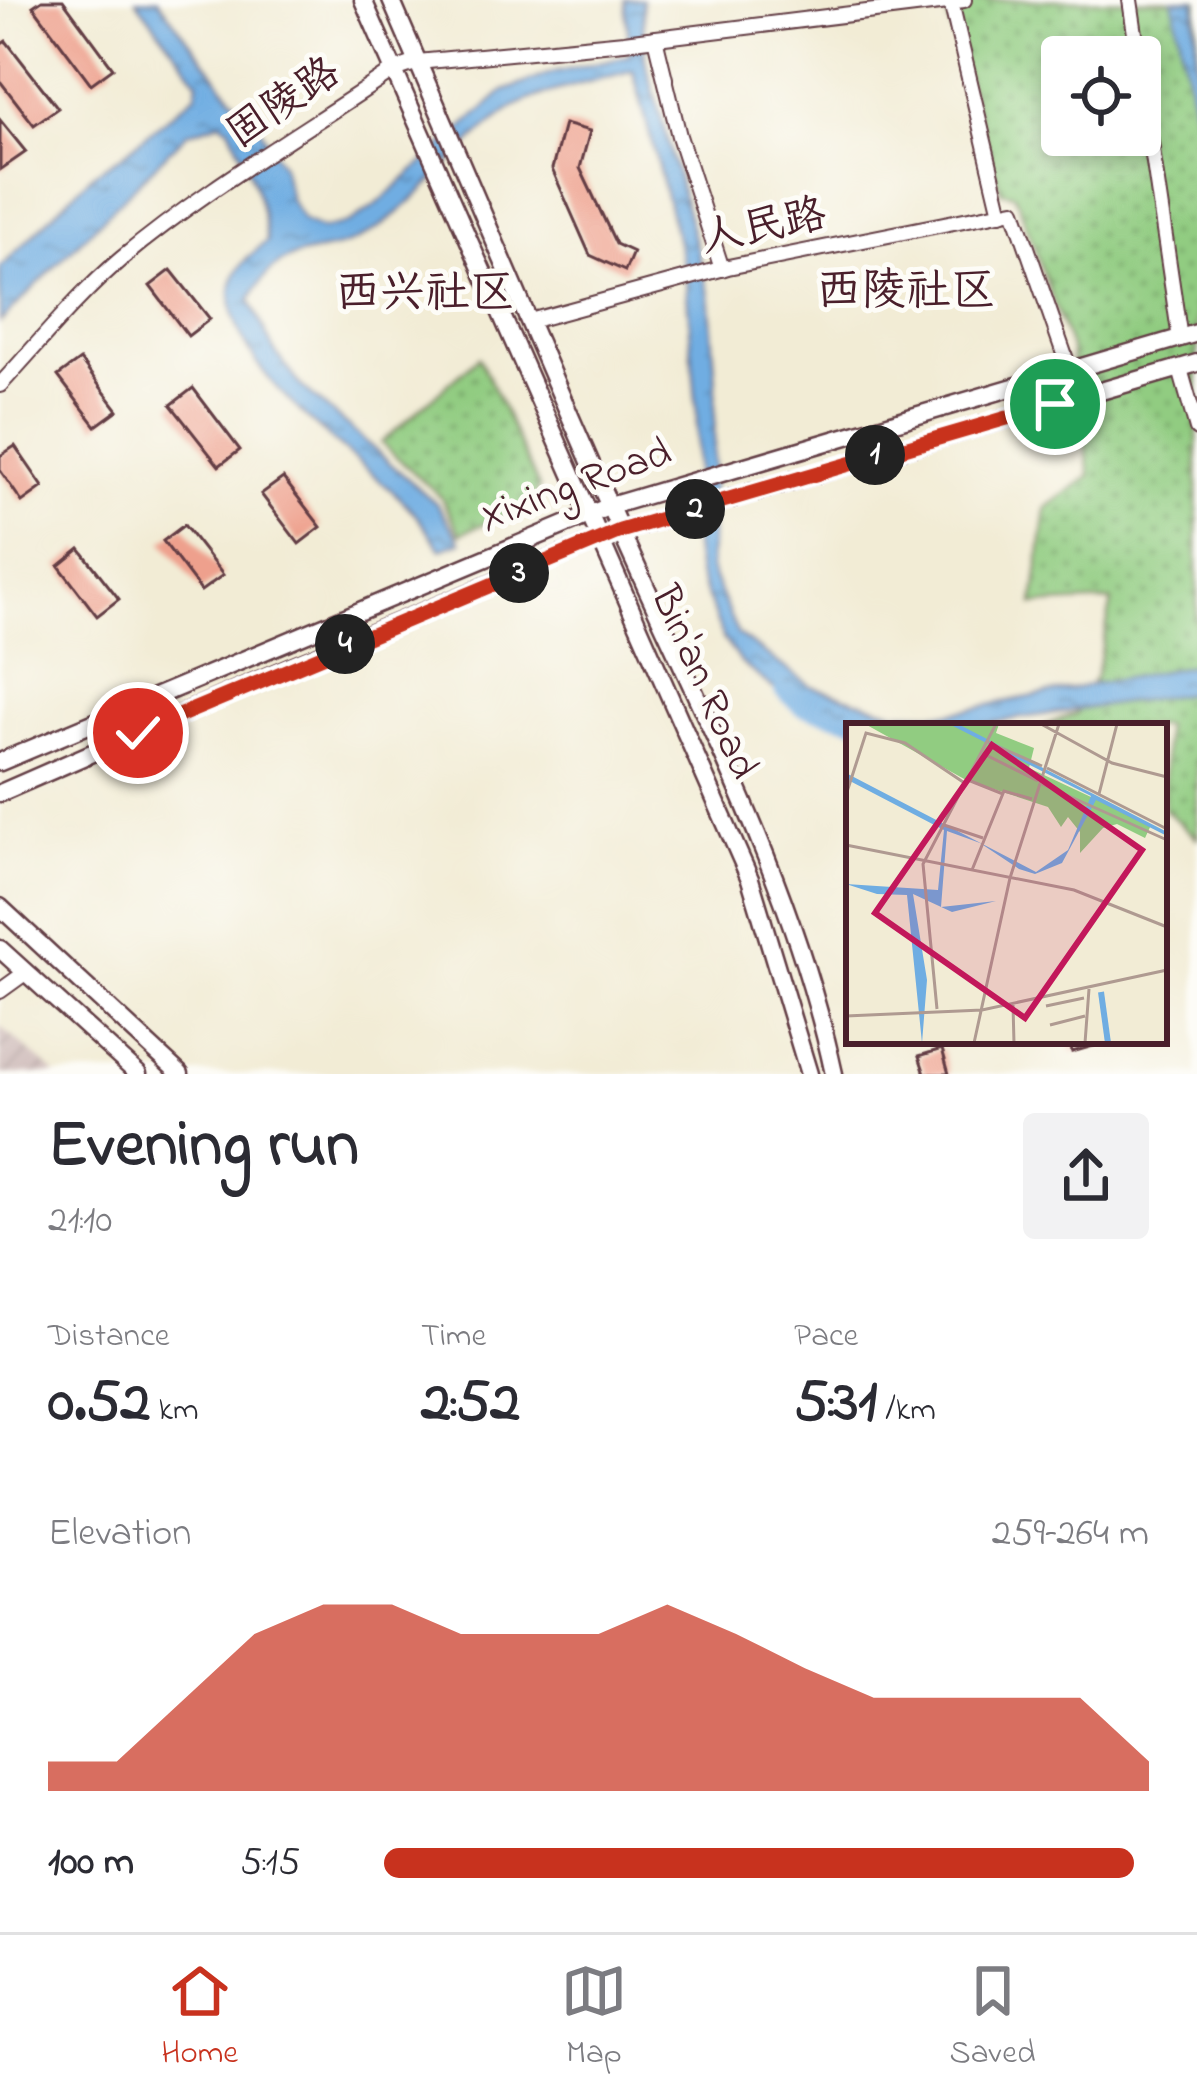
<!DOCTYPE html>
<meta charset="utf-8">
<style>
body{margin:0;font-family:"Indie Flower","LXGW WenKai TC",sans-serif;background:#f2f2f3;color:#2b2b33;height:100vh;display:flex;flex-direction:column;font-size:45px;white-space:nowrap}
*{box-sizing:border-box;margin:0}
p{font-size:39px;color:#7c7c81}
.icon{flex:none;width:66px;height:66px;fill:none;stroke:currentColor;stroke-width:2;stroke-linecap:round;stroke-linejoin:round}
.map{position:relative;height:1074px;overflow:hidden}
.panel{display:flex;flex-direction:column;background:#fff;flex:1}
.panel>*{flex:none}
.tools{position:absolute;left:1041px;top:36px;display:grid;gap:24px}
.tools a{display:grid;place-items:center;width:120px;height:120px;border-radius:12px;background:#fff;box-shadow:0 6px 18px #0003;font-size:60px}
.pin{position:absolute;display:grid;place-items:center;width:102px;height:102px;color:#fff;margin:-51px;border:6px solid #fff;border-radius:50%;box-shadow:0 3px 12px #0007}
.km{position:absolute;width:60px;height:60px;margin:-30px;border-radius:50%;background:#222;color:#fff;font-size:33px;line-height:60px;text-align:center}
.round{display:grid;place-items:center;flex:none;width:126px;height:126px;border-radius:12px;background:#f2f2f3}
.head{display:flex;align-items:center;justify-content:space-between;height:204px;padding:0 48px}
h1{font-size:66px;font-weight:800;line-height:90px}
.figures{display:grid;grid-template-columns:repeat(3,1fr);gap:18px;height:204px;padding:12px 48px}
.figures div{display:grid;align-content:center}
.figures b{font-size:60px;font-weight:800}
.figures small{font-size:33px;font-weight:400}
.figures p{font-size:33px}
.chart{height:336px;padding:24px 48px}
.chart p{display:flex;justify-content:space-between}
.chart svg{width:100%;height:216px;margin-top:12px;fill:#c8321e;opacity:.7}
ul{padding:0 48px;list-style:none;font-size:39px}
li{display:grid;grid-template-columns:192px 144px 1fr;align-items:center;height:90px}
li i{height:30px;border-radius:15px;background:#c8321e}
.dock{display:flex;justify-content:space-around;align-items:center;height:168px;border-top:3px solid #e1e1e2;background:#fff;font-size:33px;color:#7c7c81}
.dock a{display:grid;justify-items:center;gap:6px}
.dock .active{color:#c8321e}
.map>svg:first-child{display:block}
.industrial{fill:url(#industrial-furrows)}
.park{fill:url(#park-dots);stroke:#6e7656;stroke-width:3;fill-rule:evenodd}
.water{fill:url(#water-ripples);stroke:#5c6686;stroke-width:3}
.lines{fill:none;stroke-linecap:round;stroke-linejoin:round}
.canal{stroke:#6fade2;stroke-width:14}
.building{fill:#eea08d}
.minor-casing{stroke:#633e44;stroke-width:18}
.major-casing{stroke:#633e44;stroke-width:21}
.minor{stroke:#fff;stroke-width:14}
.major{stroke:#fff;stroke-width:16}
.route-casing{stroke:#fff;stroke-width:24}
.route{stroke:#c8321e;stroke-width:15}
.labels{text-anchor:middle;dominant-baseline:central;stroke-width:10;stroke-linejoin:round;paint-order:stroke}
.street-label{font-size:42px;fill:#4a1f2b;stroke:#fdfcf7}
.neighbourhood-label{font-size:45px;fill:#4a1f2b;stroke:#fdfcf7}
.inset-river{fill:none;stroke:#6fade2;stroke-width:6}
.inset-road{fill:none;stroke:#af9a91;stroke-width:3}
.view{fill:#c2185b;fill-opacity:0.15;stroke:#c2185b;stroke-width:6}
.inset-edge{fill:none;stroke:#4a1f2b;stroke-width:6}
</style>
<div class="map">
<svg width="1197" height="1074" viewBox="0 0 1197 1074">
<defs>
<pattern id="industrial-furrows" width="10" height="10" patternUnits="userSpaceOnUse" patternTransform="scale(3)"><rect width="10" height="10" fill="#d1bfbd"/><path d="M-1 1l2-2M0 10L10 0M9 11l2-2" fill="none" stroke="#b5a4a3"/></pattern>
<pattern id="park-dots" width="8" height="8" patternUnits="userSpaceOnUse" patternTransform="scale(3)"><rect width="8" height="8" fill="#91cc81"/><path d="M2 2h.1M6 6h.1" fill="none" stroke="#78a56a" stroke-width="1.8" stroke-linecap="round"/></pattern>
<pattern id="water-ripples" width="26" height="14" patternUnits="userSpaceOnUse" patternTransform="scale(3)"><rect width="26" height="14" fill="#6fade2"/><path d="M2 4q2-2 4 0t4 0M15 11q2-2 4 0t4 0" fill="none" stroke="#5d8cb7"/></pattern>
</defs>
<rect width="100%" height="100%" fill="#fdfcf7"/>
<filter id="ink" filterUnits="userSpaceOnUse"><feTurbulence type="fractalNoise" baseFrequency=".00833" numOctaves="2"/><feDisplacementMap in="SourceGraphic" scale="24" xChannelSelector="R" yChannelSelector="G"/><feConvolveMatrix kernelMatrix="1 2 1 2 8 2 1 2 1" color-interpolation-filters="sRGB"/></filter>
<filter id="wash" filterUnits="userSpaceOnUse"><feTurbulence type="fractalNoise" baseFrequency=".004" numOctaves="4" result="noise"/><feDisplacementMap in="SourceGraphic" scale="48" xChannelSelector="R" yChannelSelector="G"/><feGaussianBlur stdDeviation="2.7" result="paint"/><feColorMatrix in="noise" values="0 0 0 0 0 0 0 0 0 0 0 0 0 0 0 0 0 1.4 0 .05"/><feComposite in="paint" operator="in"/></filter>
<g filter="url(#wash)">
<rect width="100%" height="100%" fill="#f2ecd5"/>
<polygon class="industrial" points="0,1026 56,1074 0,1074"/>
<g class="park">
<path d="M 943,0 L 1197,0 L 1197,838 L 1164,809 L 1164,726 L 1043,726 L 1077,713 L 1096,675 L 1112,601 L 1034,605 L 1046,508 L 1090,476 L 1071,351 L 1019,205 L 1014,194 L 1001,191 ZM 1062,57 L 1140,57 L 1140,135 L 1062,135 Z"/>
<polygon points="479,357 539,488 530,503 460,534 441,497 381,443"/>
</g>
<g class="water">
<path d="M 136,0 L 158,0 L 233,98 L 254,117 L 282,166 L 290,199 L 303,221 L 322,229 L 349,223 L 377,204 L 504,91 L 551,73 L 630,55 L 625,0 L 642,0 L 645,59 L 709,293 L 716,381 L 710,569 L 738,635 L 811,686 L 896,712 L 949,713 L 1197,664 L 1197,692 L 968,726 L 853,726 L 786,698 L 742,664 L 724,640 L 698,575 L 694,547 L 697,414 L 685,270 L 633,70 C 603,79 534,93 511,109 C 458,146 421,204 365,236 C 317,264 283,236 250,300 L 273,349 L 301,386 L 437,504 L 461,542 L 441,549 C 428,532 416,512 400,498 C 348,449 231,374 231,293 C 231,269 251,255 267,241 C 262,198 248,165 229,127 L 220,122 L 187,133 L 0,322 L 0,268 L 94,173 L 121,156 L 196,94 L 198,81 Z"/>
<polygon points="1173,0 1195,0 1197,129"/>
</g>
<g class="lines">
<polyline class="canal" points="781,691 802,709 871,726"/>
</g>
<g id="blocks">
<g class="building">
<polygon points="42,0 63,0 113,68 91,84 33,6"/>
<polygon points="6,41 58,108 34,125 0,81 0,45"/>
<polygon points="0,120 26,152 0,170"/>
<polygon points="564,124 590,131 580,168 616,244 633,252 625,271 590,255 552,169"/>
<polygon points="171,270 210,319 188,336 150,286"/>
<polygon points="80,360 118,410 96,426 58,376"/>
<polygon points="193,388 240,450 219,466 171,405"/>
<polygon points="15,446 43,487 22,502 0,470 0,456"/>
<polygon points="283,478 321,527 299,544 261,494"/>
<polygon points="184,525 223,575 201,591 163,541"/>
<polygon points="80,549 119,599 97,616 59,566"/>
<polygon points="1070,1041 1096,1041 1097,1045 1072,1052"/>
<polygon points="942,1049 949,1074 925,1074 919,1056"/>
</g>
</g>
</g>
<g filter="url(#ink)">
<use href="#blocks" fill-opacity="0" stroke="#633e44" stroke-width="3"/>
<g class="lines">
<g class="minor-casing">
<g id="minor">
<polyline points="1130,0 1180,339"/>
<polyline points="951,2 1001,213"/>
<polyline points="655,38 679,136 722,269"/>
<polyline points="530,321 728,267 1014,210 1070,371"/>
<polyline points="1180,369 1197,429"/>
<path d="M 0,385 C 40,342 76,297 121,259 C 206,188 303,132 394,70 L 418,62 L 624,42 L 964,0"/>
<polyline points="0,991 25,973"/>
</g>
</g>
<g class="major-casing">
<g id="major">
<polyline points="363,0 750,879 809,1074"/>
<path d="M 391,0 C 468,178 543,357 622,534 C 701,712 793,883 834,1074"/>
<polyline points="0,762 610,506 1197,333"/>
<polyline points="0,793 289,667 620,531 1197,363"/>
<polyline points="0,907 180,1074"/>
<polyline points="0,949 138,1074"/>
</g>
</g>
<use href="#minor" class="minor"/>
<use href="#major" class="major"/>
</g>
</g>
<g class="lines" filter="url(#ink)">
<g class="route-casing">
<polyline id="route" points="138,733 620,531 1055,404"/>
</g>
<use href="#route" class="route"/>
</g>
<g class="labels">
<g class="street-label">
<text transform="translate(284 104) rotate(-34)">固陵路</text>
<text transform="translate(764 228) rotate(-12)">人民路</text>
<text transform="translate(576 486) rotate(-20)">Xixing Road</text>
<text transform="translate(703 683) rotate(66)">Bin'an Road</text>
</g>
<g class="neighbourhood-label">
<text x="906" y="293">西陵社区</text>
<text x="425" y="295">西兴社区</text>
</g>
</g>
<g transform="translate(846 723)">
<rect width="321" height="321" fill="#f2ecd5"/>
<path d="M 19,1 L 153,1 L 150,10 L 188,25 L 183,45 L 305,102 L 299,115 L 271,101 L 257,105 L 234,130 L 234,109 L 222,94 L 215,104 L 202,84 L 120,57 Z" fill="#91cc81"/>
<path d="M 103,1 L 112,1 L 321,109 L 321,113 L 250,77 L 216,140 L 189,151 L 173,146 L 134,120 L 101,108 L 95,184 L 150,178 L 106,189 L 67,171 L 81,257 L 76,320 L 61,172 L 31,171 L 0,161 L 92,167 L 98,107 L 2,57 L 0,50 L 190,149 L 222,127 L 245,73 Z" fill="#6fade2"/>
<path class="inset-river" d="M 255,269 L 262,320"/>
<path class="inset-road" d="M 195,1 L 266,40 L 321,54M 142,19 L 196,43M 136,30 L 192,58M 201,45 L 321,106M 122,57 L 157,71M 196,61 L 321,117M 253,71 L 271,1M 0,72 L 20,10 L 59,20 L 120,61M 98,102 L 137,115M 0,122 L 228,167 L 321,204M 126,147 L 158,68 L 186,76M 0,178 L 1,320M 167,282 L 168,320M 200,283 L 238,275M 91,286 L 77,141 L 150,1M 0,293 L 136,287 L 321,247M 204,302 L 239,293M 128,320 L 164,155 L 213,1M 239,320 L 243,266"/>
<path class="view" d="M 146,22 L 296,127 L 179,295 L 29,190 Z"/>
<rect width="321" height="321" class="inset-edge"/>
</g>
</svg>
<div class="tools">
<a><svg class="icon" aria-label="locate" viewBox="0 0 24 24"><circle cx="12" cy="12" r="6"/><path d="M12 2v4M12 18v4M2 12h4M18 12h4"/></svg></a>
</div>
<div class="pin" style="left:1055px;top:404px;background:#1e9e55"><svg class="icon" aria-label="arrive" viewBox="0 0 24 24"><path d="M6 21V4h12l-3 4 3 4H6"/></svg></div>
<div class="pin" style="left:138px;top:733px;background:#d93025"><svg class="icon" aria-label="check" viewBox="0 0 24 24"><path d="M5 12l5 5 9-10"/></svg></div>
<b class="km" style="left:875px;top:455px">1</b>
<b class="km" style="left:695px;top:509px">2</b>
<b class="km" style="left:519px;top:573px">3</b>
<b class="km" style="left:345px;top:644px">4</b>
</div>
<section class="panel">
<div class="head"><div><h1>Evening run</h1><p>21:10</p></div><a class="round"><svg class="icon" aria-label="share" viewBox="0 0 24 24"><path d="M12 15V3M7 8l5-5 5 5M5 13v7h14v-7"/></svg></a></div>
<div class="figures">
<div><p>Distance</p><b>0.52<small> km</small></b></div>
<div><p>Time</p><b>2:52</b></div>
<div><p>Pace</p><b>5:31<small> /km</small></b></div>
</div>
<div class="chart"><p><span>Elevation</span>259–264 m</p>
<svg viewBox="0 0 160 44" preserveAspectRatio="none"><path d="M0 44V38L10 38L20 25L30 12L40 6L50 6L60 12L70 12L80 12L90 6L100 12L110 19L120 25L130 25L140 25L150 25L160 38V44z"/></svg>
</div>
<ul>
<li><b>100 m</b>5:15<i style="width:98%"></i></li>
</ul>
</section>
<nav class="dock">
<a class="active"><svg class="icon" aria-label="home" viewBox="0 0 24 24"><path d="M3 11l9-7 9 7M6 9v11h12V9"/></svg>Home</a>
<a><svg class="icon" aria-label="map" viewBox="0 0 24 24"><path d="M3 6l6-2 6 2 6-2v14l-6 2-6-2-6 2zM9 4v14M15 6v14"/></svg>Map</a>
<a><svg class="icon" aria-label="saved" viewBox="0 0 24 24"><path d="M7 4h10v16l-5-4-5 4z"/></svg>Saved</a>
</nav>
